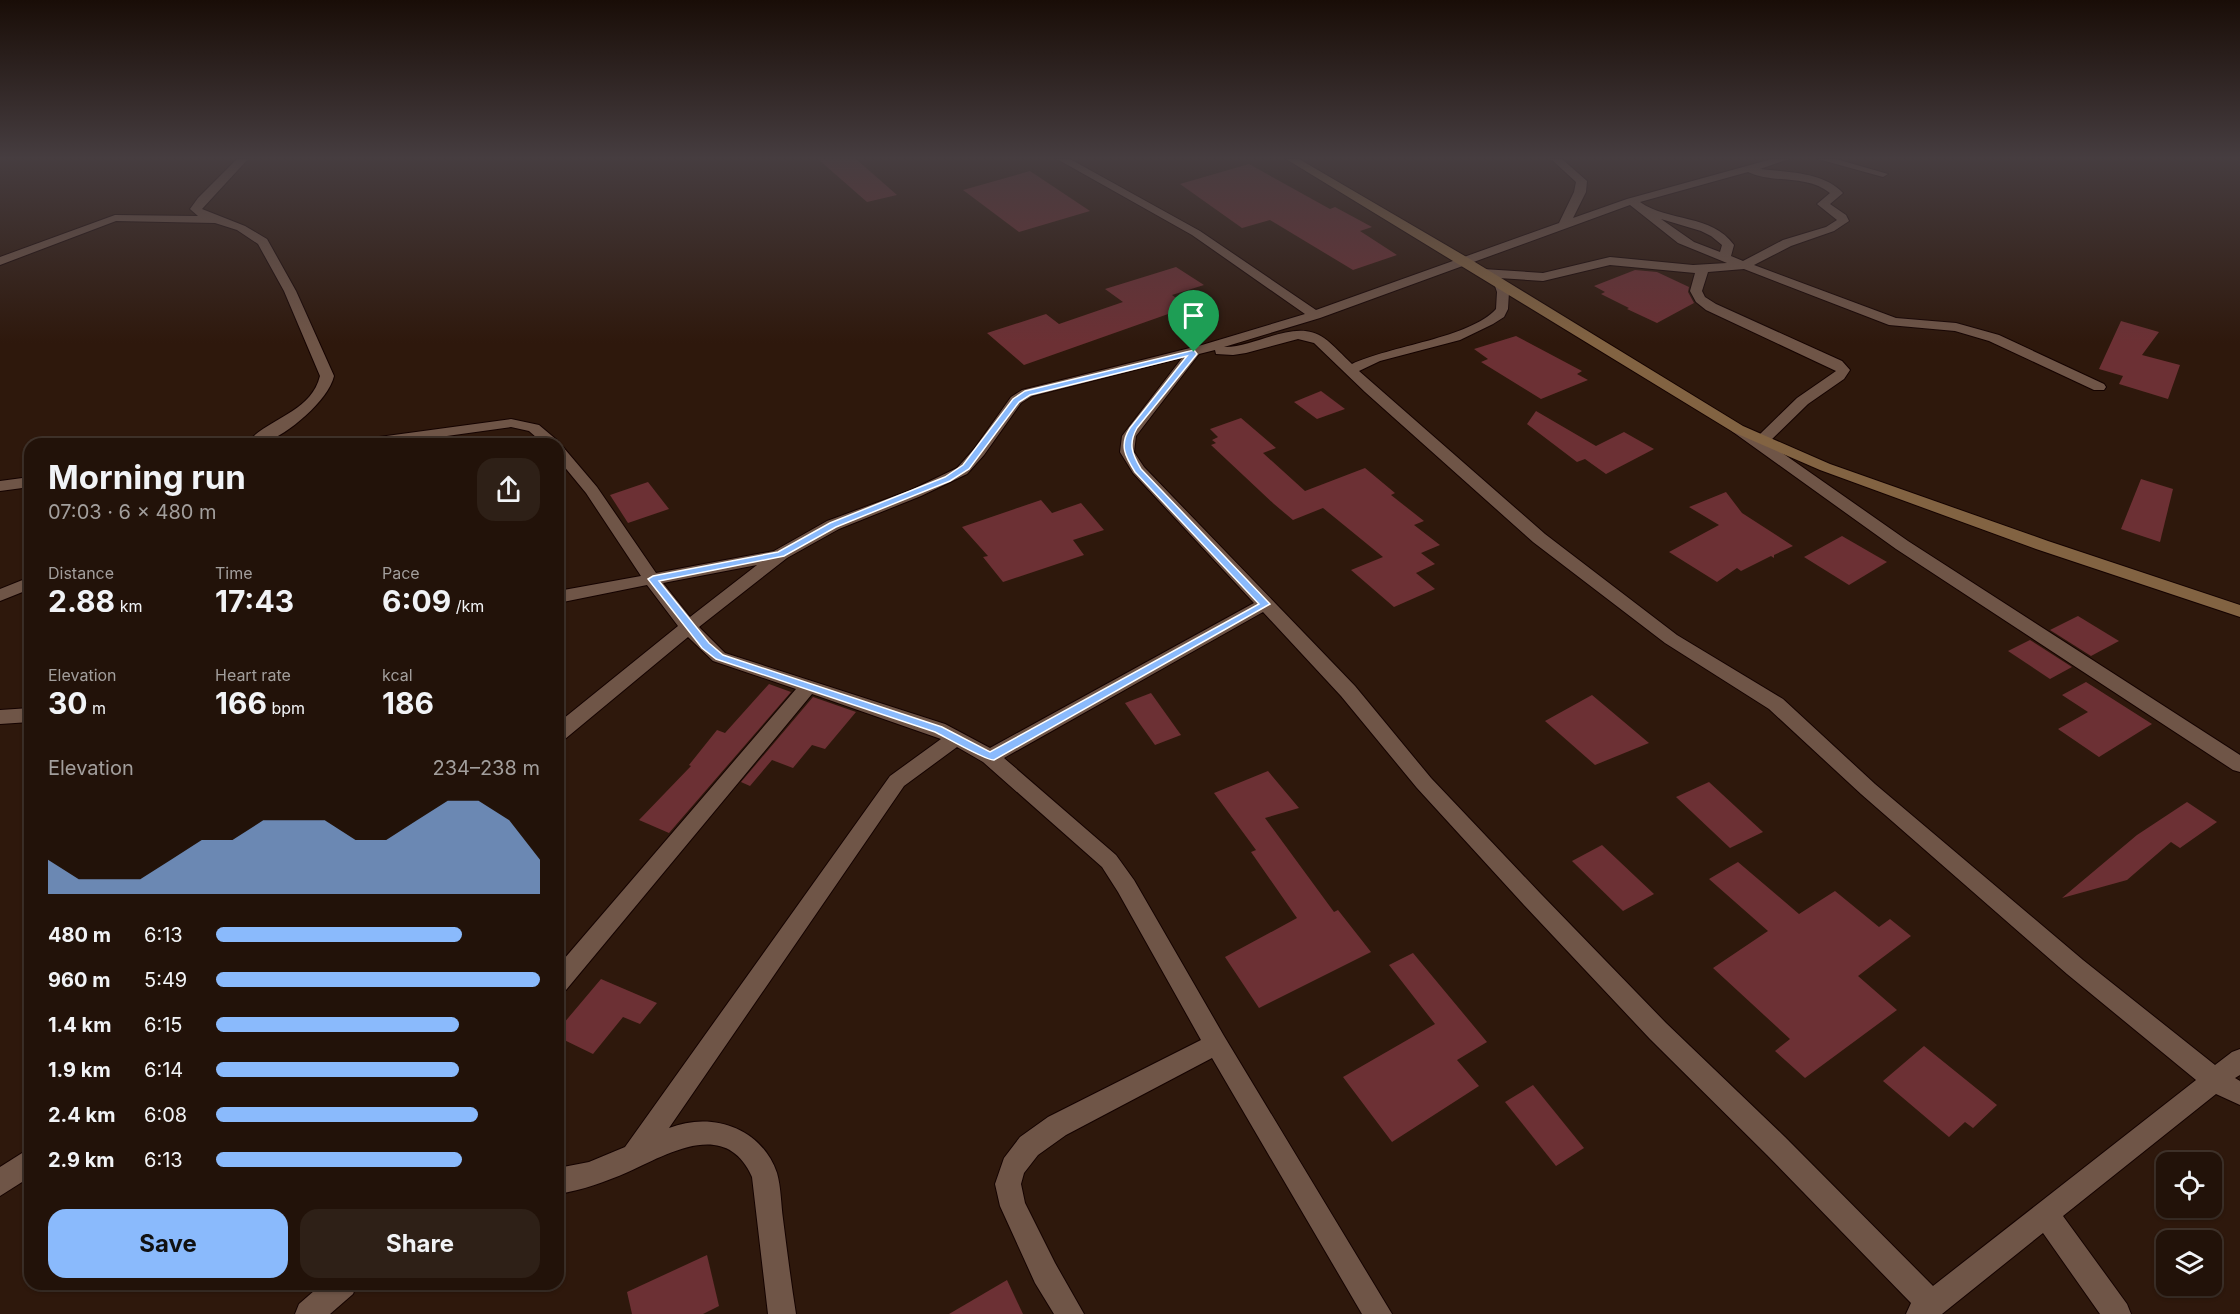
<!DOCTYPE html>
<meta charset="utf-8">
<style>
body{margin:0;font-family:Inter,sans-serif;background:#2e2017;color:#f1f3f6;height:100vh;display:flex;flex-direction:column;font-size:22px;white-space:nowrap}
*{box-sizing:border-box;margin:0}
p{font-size:20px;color:#a29e9c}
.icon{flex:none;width:33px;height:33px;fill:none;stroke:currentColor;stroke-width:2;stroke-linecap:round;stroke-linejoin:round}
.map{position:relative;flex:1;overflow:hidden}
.details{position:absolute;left:24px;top:438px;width:540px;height:852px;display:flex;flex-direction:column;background:#221209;border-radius:18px;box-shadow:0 2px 4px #0004,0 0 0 2px #3f322a}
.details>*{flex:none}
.controls{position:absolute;left:2156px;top:1152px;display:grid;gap:12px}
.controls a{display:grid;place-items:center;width:66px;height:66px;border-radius:12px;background:#221209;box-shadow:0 2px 4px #0004,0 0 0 2px #3f322a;font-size:30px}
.pin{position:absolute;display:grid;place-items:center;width:51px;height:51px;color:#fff;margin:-62px -26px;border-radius:50% 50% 50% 0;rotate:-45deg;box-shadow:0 0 6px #0007}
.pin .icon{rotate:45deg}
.round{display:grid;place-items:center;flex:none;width:63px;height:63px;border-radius:18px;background:#2e2017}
.summary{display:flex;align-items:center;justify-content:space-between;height:102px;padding:0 24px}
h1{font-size:33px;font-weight:700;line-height:45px}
.stats{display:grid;grid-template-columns:repeat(3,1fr);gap:9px;height:102px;padding:6px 24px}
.stats div{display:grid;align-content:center}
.stats b{font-size:30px;font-weight:700}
.stats small{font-size:16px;font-weight:400}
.stats p{font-size:16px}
.chart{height:168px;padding:12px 24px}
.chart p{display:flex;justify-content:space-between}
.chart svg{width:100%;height:108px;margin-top:6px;fill:#8abafc;opacity:.7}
.action{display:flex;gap:12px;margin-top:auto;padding:12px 24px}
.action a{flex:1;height:69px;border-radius:18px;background:#8abafc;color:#111;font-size:24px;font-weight:700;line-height:69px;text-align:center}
.action a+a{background:#2e2017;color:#f1f3f6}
ul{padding:0 24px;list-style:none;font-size:20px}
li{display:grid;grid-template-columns:96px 72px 1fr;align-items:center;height:45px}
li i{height:15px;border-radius:8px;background:#8abafc}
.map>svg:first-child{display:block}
.building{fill:#6c3034}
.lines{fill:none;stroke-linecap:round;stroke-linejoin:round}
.street-casing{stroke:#150300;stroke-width:2}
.secondary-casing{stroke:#150300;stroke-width:2}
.street{fill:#6f5547;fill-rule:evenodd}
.secondary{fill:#826342;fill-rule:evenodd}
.route{fill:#8abafc;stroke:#fff;stroke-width:1.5;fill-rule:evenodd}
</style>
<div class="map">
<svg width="2240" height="1314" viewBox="0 0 2240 1314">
<rect width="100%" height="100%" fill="#2e180c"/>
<g class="building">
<polygon points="818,159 856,159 897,195 867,202"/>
<polygon points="1249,164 1330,209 1335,207 1372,227 1360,231 1397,255 1353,270 1270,220 1242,228 1180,184"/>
<polygon points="1030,171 1090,211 1019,232 963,190"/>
<polygon points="1176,267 1204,285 1172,295 1188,307 1024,365 987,333 1046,314 1059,324 1123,302 1105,289"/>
<polygon points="1635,270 1657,272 1689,287 1688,292 1694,303 1657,323 1627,309 1629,308 1601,294 1605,292 1594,286"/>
<polygon points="2121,321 2159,332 2142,355 2180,365 2168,399 2119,384 2123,376 2099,369"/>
<polygon points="1516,336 1582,371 1577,374 1588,380 1541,399 1481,362 1488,359 1474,349"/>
<polygon points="1321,391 1345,409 1317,419 1294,402"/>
<polygon points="1536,411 1596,446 1624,432 1654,449 1606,474 1585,459 1577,462 1527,424"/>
<polygon points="1241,418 1276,448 1263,453 1305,491 1365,468 1395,493 1391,495 1424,521 1414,525 1440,545 1421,553 1435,564 1416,573 1435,589 1394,607 1351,570 1383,557 1323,508 1293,520 1274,504 1211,445 1216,443 1212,440 1218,437 1210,429"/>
<polygon points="2141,479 2173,489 2160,542 2121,529"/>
<polygon points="648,482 669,509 628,523 610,495"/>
<polygon points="1726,492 1742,513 1793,546 1774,555 1774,558 1771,556 1741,571 1737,568 1717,582 1669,552 1719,525 1689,507"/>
<polygon points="1041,500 1052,513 1081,503 1104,530 1073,540 1084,555 1003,582 983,557 988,556 962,527"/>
<polygon points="1842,536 1887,562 1849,585 1804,557"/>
<polygon points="2078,616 2119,641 2091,656 2050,630"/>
<polygon points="2030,640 2072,667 2050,679 2008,651"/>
<polygon points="2086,682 2152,724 2099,757 2058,729 2088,712 2062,695"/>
<polygon points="769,684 791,692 669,833 639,820 691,766 689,765 717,730 725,733"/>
<polygon points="1151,693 1181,735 1155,745 1125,703"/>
<polygon points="1592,695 1649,743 1595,765 1545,721"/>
<polygon points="813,697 856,712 825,749 812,745 793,768 772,760 750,786 741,782"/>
<polygon points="1268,771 1299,808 1265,818 1334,912 1338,910 1371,952 1259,1008 1225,957 1297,918 1251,852 1256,850 1214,793"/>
<polygon points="1709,782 1763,832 1730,848 1676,797"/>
<polygon points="2187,802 2217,822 2180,848 2171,842 2127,880 2062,898 2137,835"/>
<polygon points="1602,845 1654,894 1623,911 1572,861"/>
<polygon points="1738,862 1799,914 1835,891 1879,927 1890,919 1911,936 1858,976 1897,1010 1805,1078 1775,1051 1790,1039 1713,968 1768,931 1709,879"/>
<polygon points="1413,953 1487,1042 1457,1060 1479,1086 1392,1142 1343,1077 1435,1024 1389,965"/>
<polygon points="601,979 657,1003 640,1024 623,1017 593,1054 558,1037 558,1030"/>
<polygon points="1924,1046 1997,1105 1973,1128 1965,1122 1949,1137 1883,1081"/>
<polygon points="1533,1085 1584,1148 1556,1166 1505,1102"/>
<polygon points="707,1255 719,1306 703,1314 632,1314 627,1292"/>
<polygon points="1007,1280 1023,1314 949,1314"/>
</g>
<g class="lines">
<g class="street-casing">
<g id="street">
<path d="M 237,159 L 248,159 L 202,209 L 245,226 L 267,239 L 296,291 L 334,376 C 328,401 288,434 264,443 C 259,445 251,444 246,444 C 267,418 311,413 320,376 L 284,291 L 258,244 L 237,230 L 215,223 L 116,221 L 0,265 L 0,257 L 115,215 L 198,216 L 190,209 L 198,198 Z"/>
<path d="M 1057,159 L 1070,159 L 1200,231 L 1316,310 L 1559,223 L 1574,192 L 1576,182 L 1551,159 L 1562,159 L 1587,181 L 1586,192 L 1573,218 L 1627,199 L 1772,159 L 1789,159 L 1760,169 C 1787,172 1824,172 1843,193 L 1830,204 L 1846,215 L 1849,221 L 1834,231 L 1791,246 L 1754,265 L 1896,318 L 1956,323 L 1999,335 L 2104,384 L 2106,387 L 2104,390 L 2094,390 L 1989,341 L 1955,331 L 1889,325 L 1744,269 L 1708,272 L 1702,291 L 1705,297 L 1716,304 L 1842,361 L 1850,370 L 1844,379 L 1808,404 L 1768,443 L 1908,541 L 2240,755 L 2240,772 L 2233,770 L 1896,549 L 1733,432 L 1731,429 L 1733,426 L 1738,425 L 1758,436 L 1797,398 L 1836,371 L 1706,310 L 1696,302 L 1690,291 L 1695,273 L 1610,265 L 1543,281 L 1483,277 L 1477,273 L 1483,269 L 1543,273 L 1610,257 L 1693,265 L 1727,263 L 1678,243 L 1630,205 L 1320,318 L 1224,347 C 1255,348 1296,317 1324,338 C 1334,345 1343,356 1352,364 C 1389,346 1470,338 1496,309 L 1497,292 L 1494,283 L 1496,280 L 1504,280 L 1509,292 L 1508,309 L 1504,317 L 1493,324 L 1460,340 L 1380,361 L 1359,371 L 1545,534 L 1677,635 L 1783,699 L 1875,784 L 2083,960 L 2215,1065 L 2232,1052 L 2240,1049 L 2240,1075 L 2235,1078 L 2240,1081 L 2240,1105 L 2216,1094 L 2063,1216 L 2127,1304 L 2131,1314 L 2100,1314 L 2043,1233 L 1942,1314 L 1906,1314 L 1911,1303 L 1767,1155 L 1650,1039 L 1524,905 L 1417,788 L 1341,696 L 1263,612 L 1004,758 L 1116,855 L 1134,880 L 1224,1036 L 1392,1314 L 1362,1314 L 1212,1058 L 1066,1135 L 1038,1155 L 1024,1173 L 1021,1184 L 1025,1203 L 1055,1263 L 1084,1314 L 1054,1314 L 1035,1283 L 1000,1206 L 995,1184 L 1004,1158 L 1020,1137 L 1048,1117 L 1201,1040 L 1118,892 L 1102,867 L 983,762 L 957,747 L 904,786 L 669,1128 C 711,1111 761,1127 777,1173 C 781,1187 781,1204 783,1219 C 787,1251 791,1282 796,1314 L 768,1314 L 752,1177 C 726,1118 668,1154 628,1172 C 605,1182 583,1190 558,1194 L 558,1168 L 589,1162 L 625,1147 L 890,776 L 941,739 L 812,694 L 566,990 L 558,993 L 558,966 L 796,689 L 713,661 L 688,637 L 565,739 L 558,741 L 558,723 L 678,626 L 647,585 L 558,603 L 558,591 L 641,576 L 586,493 L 558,459 L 558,444 L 544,444 L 529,431 L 511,427 L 389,444 L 350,444 L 357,440 L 511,419 L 539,425 L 558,441 L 559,446 L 563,447 L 597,487 L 656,573 L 774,551 L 827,521 L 911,490 L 957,468 L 974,449 L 1011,397 L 1022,390 L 1202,345 L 1305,314 L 1192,235 ZM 1748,172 C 1773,184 1806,174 1830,193 L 1817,204 L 1837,220 L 1826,227 L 1783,240 L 1743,261 L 1731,256 L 1734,245 C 1712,214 1668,222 1640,202 ZM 1661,219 L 1701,231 L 1711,236 L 1722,245 L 1720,252 L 1694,242 ZM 1298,339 L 1314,343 L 1365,392 L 1533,542 L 1665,643 L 1769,709 L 1861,794 L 2067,974 L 2196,1080 L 1933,1286 L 1785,1137 L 1666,1023 L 1540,893 L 1431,778 L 1355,686 L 1144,467 L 1134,452 L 1136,436 L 1199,354 L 1215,350 L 1216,354 L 1233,355 L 1246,353 ZM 1182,358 L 1122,436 L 1120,452 L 1133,473 L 1254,603 L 990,748 L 945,724 L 725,653 L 699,627 L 787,558 L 839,529 L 921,496 L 967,474 L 984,455 L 1021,403 L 1032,396 ZM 757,565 L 690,617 L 663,583 Z"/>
<polygon points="1818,159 1836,159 1888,174 1883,177"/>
<polygon points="30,477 30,487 0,491 0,481"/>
<polygon points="30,577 30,589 0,601 0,589"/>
<polygon points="30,708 30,722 0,724 0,710"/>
<polygon points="30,1148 30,1177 0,1196 0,1167"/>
<polygon points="322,1284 357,1284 353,1294 330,1314 295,1314 299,1304"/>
</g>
</g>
<g class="secondary-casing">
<polygon id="secondary" points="1286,159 1299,159 1470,259 1743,426 1830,464 2048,541 2240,605 2240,617 2036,549 1820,470 1733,432"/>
</g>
<use href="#street" class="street"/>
<use href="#secondary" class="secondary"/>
</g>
<linearGradient id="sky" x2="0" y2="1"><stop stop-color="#190d07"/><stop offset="0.46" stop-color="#463d40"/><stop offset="1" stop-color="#463d40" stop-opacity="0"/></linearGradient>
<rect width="2240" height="343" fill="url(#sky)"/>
<path class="route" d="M 1194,350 L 1197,354 L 1137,428 C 1128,444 1132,454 1141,469 L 1270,604 L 994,760 C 987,761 945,737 935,732 L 716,659 L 702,648 L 648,579 L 653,576 L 778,552 L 830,523 L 945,477 L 963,465 L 1013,399 L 1025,391 ZM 1187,356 L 1130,428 C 1119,445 1125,456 1135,472 L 1259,604 L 990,752 L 942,727 L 723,655 L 709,643 L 659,581 L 784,556 L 836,527 L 950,481 L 969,469 L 1019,402 L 1030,395 Z"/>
</svg>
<div class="controls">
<a><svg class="icon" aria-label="locate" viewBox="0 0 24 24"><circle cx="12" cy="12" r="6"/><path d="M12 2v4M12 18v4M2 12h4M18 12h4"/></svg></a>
<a><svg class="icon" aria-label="layers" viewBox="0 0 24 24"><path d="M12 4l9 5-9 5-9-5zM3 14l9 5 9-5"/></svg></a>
</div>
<div class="pin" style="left:1194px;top:352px;background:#1e9e55"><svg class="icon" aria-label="arrive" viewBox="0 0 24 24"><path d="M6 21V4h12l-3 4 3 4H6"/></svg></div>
<section class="details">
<div class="summary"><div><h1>Morning run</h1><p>07:03 · 6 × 480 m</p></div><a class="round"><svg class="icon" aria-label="share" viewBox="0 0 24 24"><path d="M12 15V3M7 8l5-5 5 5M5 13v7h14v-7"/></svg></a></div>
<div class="stats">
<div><p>Distance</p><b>2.88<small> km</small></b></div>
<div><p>Time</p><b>17:43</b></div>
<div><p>Pace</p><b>6:09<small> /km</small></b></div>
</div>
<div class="stats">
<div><p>Elevation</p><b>30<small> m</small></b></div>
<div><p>Heart rate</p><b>166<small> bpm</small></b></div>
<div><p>kcal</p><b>186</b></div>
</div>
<div class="chart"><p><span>Elevation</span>234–238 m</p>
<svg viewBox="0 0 160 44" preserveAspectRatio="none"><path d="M0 44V30L10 38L20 38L30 38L40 30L50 22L60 22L70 14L80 14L90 14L100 22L110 22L120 14L130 6L140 6L150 14L160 30V44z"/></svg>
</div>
<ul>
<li><b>480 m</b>6:13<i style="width:76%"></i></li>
<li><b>960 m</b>5:49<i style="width:100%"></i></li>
<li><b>1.4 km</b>6:15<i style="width:75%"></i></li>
<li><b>1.9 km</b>6:14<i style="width:75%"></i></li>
<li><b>2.4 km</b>6:08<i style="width:81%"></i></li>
<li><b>2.9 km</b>6:13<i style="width:76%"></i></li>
</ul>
<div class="action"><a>Save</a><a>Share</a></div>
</section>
</div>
